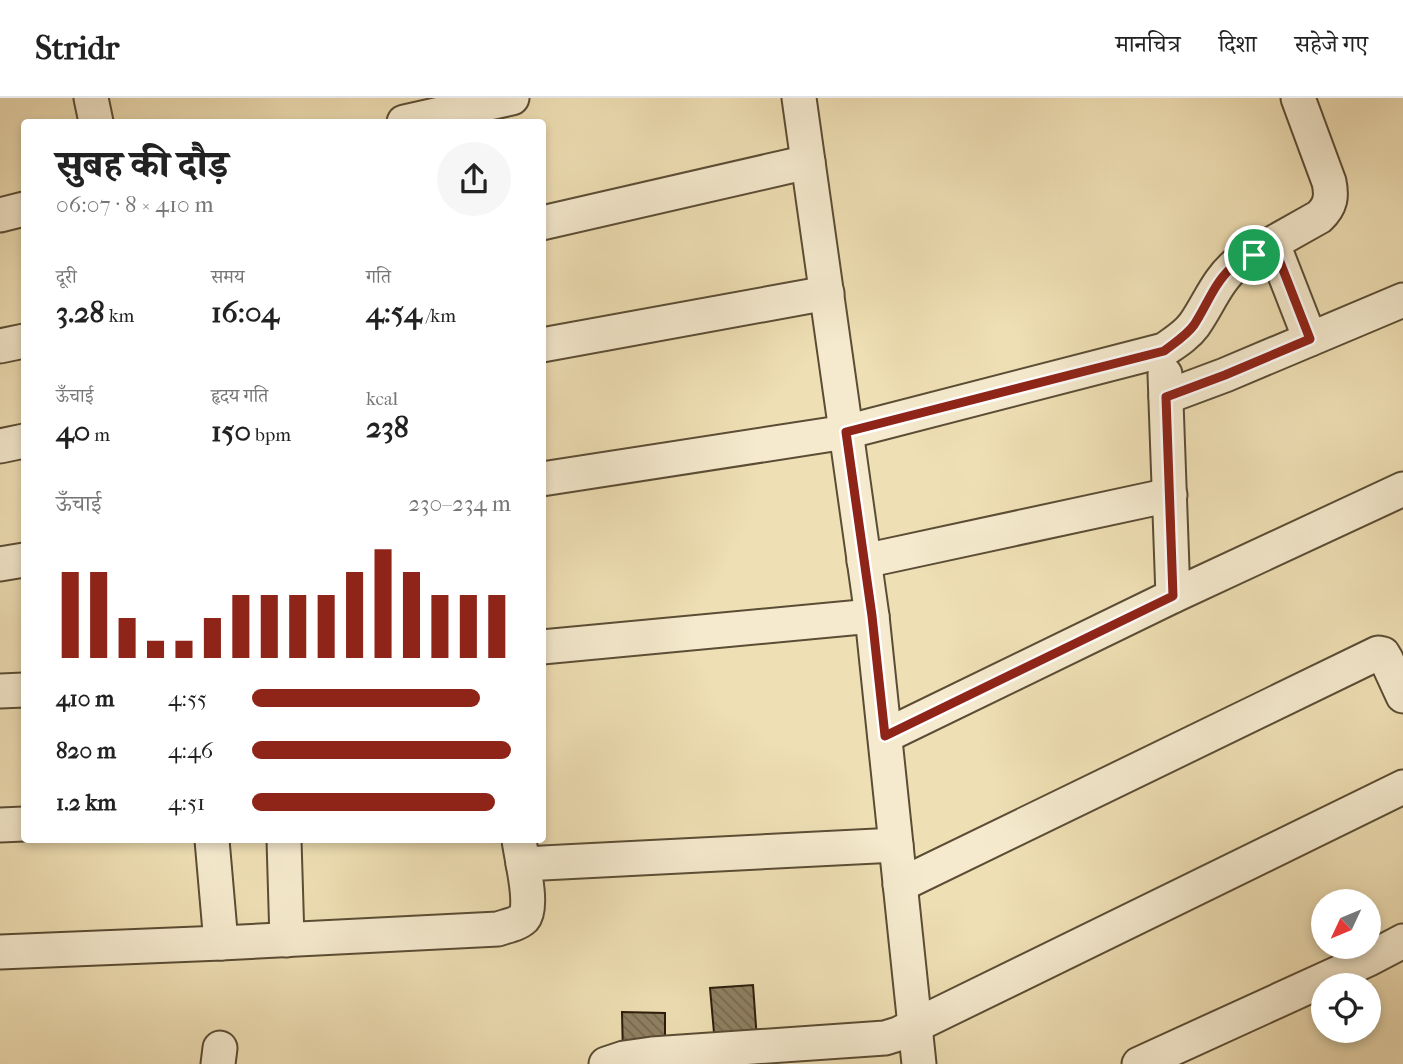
<!DOCTYPE html>
<html lang="hi">
<meta charset="utf-8">
<style>
body{margin:0;font-family:"IM FELL French Canon","Noto Serif Devanagari",serif;background:#f6f6f6;color:#222;height:100vh;display:flex;flex-direction:column;font-size:26px;white-space:nowrap}
*{box-sizing:border-box;margin:0}
p{font-size:23px;color:#767676}
.icon{flex:none;width:38px;height:38px;fill:none;stroke:currentColor;stroke-width:2;stroke-linecap:round;stroke-linejoin:round}
.map{position:relative;flex:1;overflow:hidden}
.panel{position:absolute;left:21px;top:21px;width:525px;height:724px;display:flex;flex-direction:column;background:#fff;border-radius:7px;box-shadow:0 4px 10px #0003}
.panel>*{flex:none}
.needle{width:46px;rotate:226deg}
.fabs{position:absolute;left:1311px;top:791px;display:grid;gap:14px}
.fabs a{display:grid;place-items:center;width:70px;height:70px;border-radius:50%;background:#fff;box-shadow:0 4px 10px #0003;font-size:35px}
.pin{position:absolute;display:grid;place-items:center;width:60px;height:60px;color:#fff;margin:-30px;border:4px solid #fff;border-radius:50%;box-shadow:0 2px 7px #0007}
.round{display:grid;place-items:center;flex:none;width:74px;height:74px;border-radius:37px;background:#f6f6f6}
.summary{display:flex;align-items:center;justify-content:space-between;height:119px;padding:0 35px}
h1{font-size:38px;font-weight:800;line-height:52px}
.stats{display:grid;grid-template-columns:repeat(3,1fr);gap:10px;height:119px;padding:7px 35px}
.stats div{display:grid;align-content:center}
.stats b{font-size:30px;font-weight:800}
.stats small{font-size:19px;font-weight:400}
.stats p{font-size:19px}
.chart{height:196px;padding:14px 35px}
.chart p{display:flex;justify-content:space-between}
.chart svg{width:100%;height:126px;margin-top:7px;stroke:#8f2418;stroke-width:6}
ul{padding:0 35px;list-style:none;font-size:23px}
li{display:grid;grid-template-columns:112px 84px 1fr;align-items:center;height:52px}
li i{height:18px;border-radius:9px;background:#8f2418}
header{display:flex;align-items:center;gap:42px;box-sizing:border-box;height:98px;padding:0 35px;background:#fff;border-bottom:2px solid #e0e0e0}
header strong{font-size:33px}
nav{display:flex;gap:38px;margin-inline-start:auto;font-size:24px}
.map>svg:first-child{display:block}
.building{fill:url(#building-back-hatch);stroke:#2a1c0b;stroke-width:2}
.lines{fill:none;stroke-linecap:round;stroke-linejoin:round}
.minor-casing{stroke:#5b4d35;stroke-width:37}
.minor{stroke:#f5eace;stroke-width:33}
.route-casing{stroke:#fff;stroke-width:14}
.route{stroke:#8f2418;stroke-width:9}
</style>
<header>
<strong>Stridr</strong>
<nav><a>मानचित्र</a><a>दिशा</a><a>सहेजे गए</a></nav>
</header>
<div class="map">
<svg width="1403" height="966" viewBox="0 0 1403 966">
<defs>
<pattern id="building-back-hatch" width="6" height="6" patternUnits="userSpaceOnUse" patternTransform="scale(1.75)"><rect width="6" height="6" fill="#908163"/><path d="M-1 5l2 2M0 0l6 6M5-1l2 2" fill="none" stroke="#766950"/></pattern>
</defs>
<rect width="100%" height="100%" fill="#efdfb4"/>
<filter id="stains"><feTurbulence type="fractalNoise" baseFrequency=".00286" numOctaves="4"/><feColorMatrix values="0 0 0 0 .2 0 0 0 0 .09 0 0 0 0 .02 0 0 0 .5 -.17"/></filter>
<radialGradient id="worn" r=".72"><stop offset=".6" stop-color="#630" stop-opacity="0"/><stop offset="1" stop-color="#630" stop-opacity=".3"/></radialGradient>
<g class="building">
<polygon points="753,887 757,942 715,946 710,890"/>
<polygon points="622,914 665,915 665,954 623,957"/>
</g>
<g class="lines">
<g class="minor-casing">
<g id="minor">
<polyline points="91,0 96,24"/>
<polyline points="799,0 872,518 919,966"/>
<polyline points="404,24 512,0"/>
<polyline points="0,117 24,111"/>
<polyline points="542,125 808,64"/>
<polyline points="1273,146 1310,241"/>
<polyline points="542,247 827,195"/>
<polyline points="0,248 24,243"/>
<polyline points="1165,276 1173,498"/>
<polyline points="1166,299 1225,277 1403,202"/>
<polyline points="0,348 24,343"/>
<path d="M 542,381 L 846,334 L 1164,252 C 1174,245 1186,238 1194,227 C 1209,206 1217,181 1239,164 L 1319,119 C 1331,108 1332,98 1329,84 L 1298,0"/>
<polyline points="864,463 1170,397"/>
<polyline points="0,466 24,462"/>
<polyline points="542,549 872,518"/>
<polyline points="0,593 24,592"/>
<polyline points="885,638 1173,498 1403,391"/>
<polyline points="0,727 24,726"/>
<polyline points="212,742 221,845"/>
<polyline points="284,742 287,842"/>
<polyline points="523,766 896,747"/>
<polyline points="900,787 1378,555 1383,556 1386,561 1403,598"/>
<path d="M 0,854 L 221,845 L 498,831 C 506,828 518,826 524,820 C 534,809 521,758 519,742"/>
<polyline points="218,966 220,950"/>
<polyline points="606,966 624,960 652,956 885,940 898,936 1403,689"/>
<polyline points="1139,966 1369,861 1403,843"/>
</g>
</g>
<use href="#minor" class="minor"/>
</g>
<g class="lines">
<g class="route-casing">
<path id="route" d="M 1273,146 L 1310,241 L 1225,277 L 1166,299 L 1173,498 L 885,638 L 872,518 L 846,334 L 1164,253 C 1174,245 1186,238 1194,227 C 1206,209 1214,186 1230,171 C 1242,160 1260,154 1273,146 Z"/>
</g>
<use href="#route" class="route"/>
</g>
<rect width="100%" height="100%" filter="url(#stains)"/>
<rect width="100%" height="100%" fill="url(#worn)"/>
</svg>
<div class="fabs">
<a><svg class="needle" viewBox="-14 -14 28 28"><path d="M0-13l5 13h-10z" fill="#e53935"/><path d="M0 13l5-13h-10z" fill="#767676"/></svg></a>
<a><svg class="icon" aria-label="locate" viewBox="0 0 24 24"><circle cx="12" cy="12" r="6"/><path d="M12 2v4M12 18v4M2 12h4M18 12h4"/></svg></a>
</div>
<div class="pin" style="left:1254px;top:157px;background:#1e9e55"><svg class="icon" aria-label="arrive" viewBox="0 0 24 24"><path d="M6 21V4h12l-3 4 3 4H6"/></svg></div>
<section class="panel">
<div class="summary"><div><h1>सुबह की दौड़</h1><p>06:07 · 8 × 410 m</p></div><a class="round"><svg class="icon" aria-label="share" viewBox="0 0 24 24"><path d="M12 15V3M7 8l5-5 5 5M5 13v7h14v-7"/></svg></a></div>
<div class="stats">
<div><p>दूरी</p><b>3.28<small> km</small></b></div>
<div><p>समय</p><b>16:04</b></div>
<div><p>गति</p><b>4:54<small> /km</small></b></div>
</div>
<div class="stats">
<div><p>ऊँचाई</p><b>40<small> m</small></b></div>
<div><p>हृदय गति</p><b>150<small> bpm</small></b></div>
<div><p>kcal</p><b>238</b></div>
</div>
<div class="chart"><p><span>ऊँचाई</span>230–234 m</p>
<svg viewBox="0 0 160 44" preserveAspectRatio="none"><path d="M5 44V14M15 44V14M25 44V30M35 44V38M45 44V38M55 44V30M65 44V22M75 44V22M85 44V22M95 44V22M105 44V14M115 44V6M125 44V14M135 44V22M145 44V22M155 44V22"/></svg>
</div>
<ul>
<li><b>410 m</b>4:55<i style="width:88%"></i></li>
<li><b>820 m</b>4:46<i style="width:100%"></i></li>
<li><b>1.2 km</b>4:51<i style="width:94%"></i></li>
</ul>
</section>
</div>
